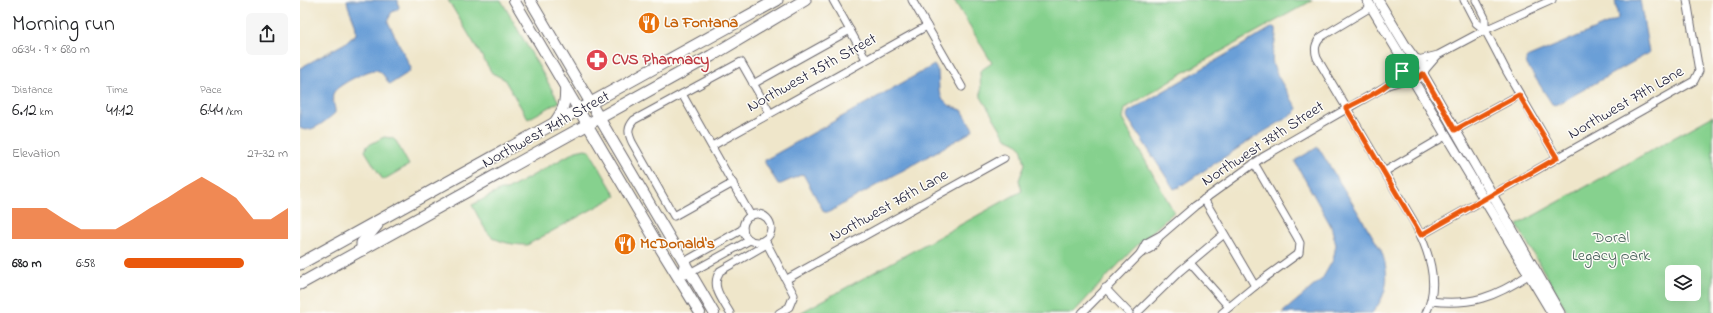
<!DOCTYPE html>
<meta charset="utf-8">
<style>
body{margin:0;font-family:"Indie Flower",sans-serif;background:#f6f6f6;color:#202124;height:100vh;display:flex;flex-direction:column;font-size:15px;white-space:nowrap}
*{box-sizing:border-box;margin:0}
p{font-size:13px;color:#757577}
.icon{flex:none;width:22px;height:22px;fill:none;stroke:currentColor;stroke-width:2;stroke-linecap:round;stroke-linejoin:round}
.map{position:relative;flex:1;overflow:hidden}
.side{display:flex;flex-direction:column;background:#fff;width:300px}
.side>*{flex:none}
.tools{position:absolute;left:1365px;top:265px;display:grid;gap:8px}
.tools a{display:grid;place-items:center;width:36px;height:36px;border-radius:6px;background:#fff;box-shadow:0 4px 16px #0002;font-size:20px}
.pin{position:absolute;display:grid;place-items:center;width:34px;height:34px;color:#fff;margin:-17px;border-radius:8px;box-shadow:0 2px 6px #0006}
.round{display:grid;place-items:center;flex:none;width:42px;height:42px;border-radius:6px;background:#f6f6f6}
.head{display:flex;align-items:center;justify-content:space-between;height:68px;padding:0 12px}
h1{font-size:22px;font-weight:600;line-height:30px}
.figures{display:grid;grid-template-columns:repeat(3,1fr);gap:6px;height:68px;padding:4px 12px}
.figures div{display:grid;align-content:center}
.figures b{font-size:17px;font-weight:600}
.figures small{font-size:11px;font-weight:400}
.figures p{font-size:11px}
.chart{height:112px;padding:8px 12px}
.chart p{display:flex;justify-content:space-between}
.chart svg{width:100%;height:72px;margin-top:4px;fill:#ea580c;opacity:.7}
ul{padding:0 12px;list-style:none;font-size:13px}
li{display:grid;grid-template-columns:64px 48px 1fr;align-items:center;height:30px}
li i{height:10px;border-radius:5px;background:#ea580c}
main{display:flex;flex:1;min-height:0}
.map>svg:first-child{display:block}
.green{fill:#86d18e;stroke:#547a64;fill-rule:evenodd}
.water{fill:#6b9fd7;stroke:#466089}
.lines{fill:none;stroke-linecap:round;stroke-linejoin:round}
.minor-casing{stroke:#6a676d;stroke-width:9}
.tertiary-casing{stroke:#6a676d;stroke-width:11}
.secondary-casing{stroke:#6a676d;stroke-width:12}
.primary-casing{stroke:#6a676d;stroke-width:13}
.minor{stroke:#fff;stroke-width:7}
.tertiary{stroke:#fff;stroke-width:9}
.secondary{stroke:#fff;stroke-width:10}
.primary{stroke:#fff;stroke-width:11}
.route-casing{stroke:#fff;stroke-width:8}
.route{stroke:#ea580c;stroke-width:5}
.labels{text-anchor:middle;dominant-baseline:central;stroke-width:3;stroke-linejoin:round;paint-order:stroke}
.food-label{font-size:16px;font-weight:bold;fill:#c56008;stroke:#fdfcf7;text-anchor:start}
.health-label{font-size:16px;font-weight:bold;fill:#be3a42;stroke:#fdfcf7;text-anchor:start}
.street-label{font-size:16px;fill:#22223b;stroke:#fdfcf7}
.park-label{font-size:16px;fill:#455f58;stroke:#fdfcf7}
</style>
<main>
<section class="side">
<div class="head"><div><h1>Morning run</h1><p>06:34 · 9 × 680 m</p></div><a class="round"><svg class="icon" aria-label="share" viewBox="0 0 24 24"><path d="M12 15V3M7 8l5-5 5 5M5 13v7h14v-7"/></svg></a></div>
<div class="figures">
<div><p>Distance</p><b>6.12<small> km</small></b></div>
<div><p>Time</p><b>41:12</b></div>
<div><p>Pace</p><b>6:44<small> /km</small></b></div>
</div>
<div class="chart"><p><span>Elevation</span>27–32 m</p>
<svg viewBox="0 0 160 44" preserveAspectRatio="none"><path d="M0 44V25L10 25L20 25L30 32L40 38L50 38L60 38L70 32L80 25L90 19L100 12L110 6L120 12L130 19L140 32L150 32L160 25V44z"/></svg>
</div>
<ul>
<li><b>680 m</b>6:58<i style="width:73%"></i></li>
</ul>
</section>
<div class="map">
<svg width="1413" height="313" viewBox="0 0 1413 313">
<rect width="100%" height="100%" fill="#fdfcf7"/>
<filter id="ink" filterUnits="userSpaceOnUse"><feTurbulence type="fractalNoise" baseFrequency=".025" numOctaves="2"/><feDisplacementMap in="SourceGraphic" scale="8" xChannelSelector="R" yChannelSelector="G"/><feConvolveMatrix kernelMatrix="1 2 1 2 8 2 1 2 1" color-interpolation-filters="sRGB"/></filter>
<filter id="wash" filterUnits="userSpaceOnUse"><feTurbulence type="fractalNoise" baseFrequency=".012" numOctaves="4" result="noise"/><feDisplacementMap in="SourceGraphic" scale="16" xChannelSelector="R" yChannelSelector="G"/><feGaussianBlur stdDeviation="0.9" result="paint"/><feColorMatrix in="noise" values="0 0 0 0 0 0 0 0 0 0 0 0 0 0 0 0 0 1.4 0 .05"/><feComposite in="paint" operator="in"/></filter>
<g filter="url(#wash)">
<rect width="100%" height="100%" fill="#efe6ca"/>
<g class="green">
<polygon points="148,0 201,0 259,102 228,119 204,79 192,73"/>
<polygon points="654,0 1013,0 888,70 824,109 822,119 874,212 833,249 773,313 500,313 722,191 719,180 725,164 721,147 715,142 706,138 681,97 680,71 692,63"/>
<path d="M 1413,116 L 1413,313 L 1268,313 L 1217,225 ZM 1372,272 L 1394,272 L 1394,294 L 1372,294 Z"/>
<polygon points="84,137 92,138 96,141 109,165 83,180 65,151 67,146"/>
<path d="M 285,149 L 289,150 L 316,196 L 227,245 C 216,245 196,243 188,233 C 182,225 177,214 172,205 L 201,190 L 207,190 L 276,151 Z"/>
</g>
<g class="water">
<path d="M 47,0 L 98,0 L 99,8 L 91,13 L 88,22 L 111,68 L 109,72 L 92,83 L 89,84 C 86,79 82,71 76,70 C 69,69 38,85 34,92 C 30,99 36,106 35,113 C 27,120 10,135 0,128 L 0,68 L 47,42 L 56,34 C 57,21 48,12 47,0 Z"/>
<polygon points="1315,0 1340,0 1349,53 1256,105 1252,104 1227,65 1226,59 1229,57 1316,20 1318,18"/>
<path d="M 973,27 L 976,28 C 978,39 970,52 973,65 C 976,75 991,98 997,108 L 995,113 L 952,139 L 879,187 L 874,189 L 827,117 L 828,112 Z"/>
<polygon points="634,65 638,71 639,90 642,98 650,106 662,110 673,129 671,132 529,212 524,212 503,174 481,184 478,184 465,163 465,160"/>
<path d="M 1018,147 L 1081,250 C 1090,274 1089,293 1072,313 L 982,313 L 1022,279 L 1033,260 L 1036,245 L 1031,226 L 995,162 L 996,160 Z"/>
</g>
</g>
<g filter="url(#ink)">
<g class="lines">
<g class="minor-casing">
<g id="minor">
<polyline points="533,0 566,59"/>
<polyline points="612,0 662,87"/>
<polyline points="1164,0 1176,23 1185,30"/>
<polyline points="1176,0 1185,18 1185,30 1192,43 1207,72 1257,158"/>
<path d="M 1071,7 L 1021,37 C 1015,44 1014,49 1017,58 L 1114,222 C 1128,249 1141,283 1126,313"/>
<polyline points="1118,60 1138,55 1185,30 1252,0"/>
<polyline points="1124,71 1137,56"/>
<polyline points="1090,83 1100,73 1103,67"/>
<polyline points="453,84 550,30"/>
<polyline points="382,94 451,216"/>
<polyline points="1155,130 1219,95"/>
<polyline points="412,146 627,26"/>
<polyline points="1084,172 1147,135"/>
<path d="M 433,183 L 374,216 L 332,142 C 328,133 327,128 334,120 L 441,62 L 470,113"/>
<polyline points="904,199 955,286"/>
<circle cx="457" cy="228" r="14"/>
<polyline points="1121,235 1394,81 1399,71 1387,0"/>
<polyline points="465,240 494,295 489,307 479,313"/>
<polyline points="840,254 846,243 859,236"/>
<polyline points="890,263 929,307"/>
<polyline points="386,275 450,240"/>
<polyline points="379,279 384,262 443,229"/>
<polyline points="487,279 704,158"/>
<polyline points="805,288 829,313"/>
<path d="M 1131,301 C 1170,306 1196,297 1228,275"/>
<path d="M 430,313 C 422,299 410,286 420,271 L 467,244"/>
<polyline points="782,313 840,254 851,248 860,236 895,206 963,157 1088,85 1109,79"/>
<polyline points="837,313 880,271 924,234"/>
<polyline points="922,313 966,277 999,253 1000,243 997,237 954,163"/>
</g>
</g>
<g class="tertiary-casing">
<g id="tertiary">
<polyline points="1067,0 1102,58 1104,65"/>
<polyline points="1078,0 1107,48 1115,59"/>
<circle cx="1114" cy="69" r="10"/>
<polyline points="1123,74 1260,313"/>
<polyline points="1113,80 1252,313"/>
</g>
</g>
<g class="secondary-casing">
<g id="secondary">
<polyline points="214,0 360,248 400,313"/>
<polyline points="230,0 414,313"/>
<path d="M 254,123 C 263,111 266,103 265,87"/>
</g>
</g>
<g class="primary-casing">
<g id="primary">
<polyline points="62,250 62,243 77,225"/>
<polyline points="0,264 477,0"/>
<polyline points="0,284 411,56 505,0"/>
</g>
</g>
<use href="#minor" class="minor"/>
<use href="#tertiary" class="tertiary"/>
<use href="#secondary" class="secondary"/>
<use href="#primary" class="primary"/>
</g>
</g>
<g class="lines" filter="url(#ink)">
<g class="route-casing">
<path id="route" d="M 1103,67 C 1103,75 1108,80 1116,80 L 1123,74 L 1155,130 L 1219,95 L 1257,158 L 1121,235 L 1046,108 C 1065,98 1093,87 1103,67 Z"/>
</g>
<use href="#route" class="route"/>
</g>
<defs>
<g id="restaurant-disc" transform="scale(1.15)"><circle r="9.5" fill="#e8710a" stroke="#fdfcf7"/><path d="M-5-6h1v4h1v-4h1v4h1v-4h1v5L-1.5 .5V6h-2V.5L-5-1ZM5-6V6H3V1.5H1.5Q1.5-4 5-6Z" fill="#fff"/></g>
<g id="pharmacy-disc" transform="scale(1.15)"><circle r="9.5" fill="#e0444e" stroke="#fdfcf7"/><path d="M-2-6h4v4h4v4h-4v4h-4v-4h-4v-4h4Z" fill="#fff"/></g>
</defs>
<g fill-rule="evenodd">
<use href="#restaurant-disc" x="349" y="23"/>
<use href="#pharmacy-disc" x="297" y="60"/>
<use href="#restaurant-disc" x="325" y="244"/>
</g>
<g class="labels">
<g class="food-label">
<text x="364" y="23">La Fontana</text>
<text x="340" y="244">McDonald's</text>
</g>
<g class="health-label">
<text x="312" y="60">CVS Pharmacy</text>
</g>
<g class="street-label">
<text transform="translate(512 73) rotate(-29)">Northwest 75th Street</text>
<text transform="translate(1326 103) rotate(-30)">Northwest 79th Lane</text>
<text transform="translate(246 130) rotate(-29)">Northwest 74th Street</text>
<text transform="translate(963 144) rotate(-33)">Northwest 78th Street</text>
<text transform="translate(589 206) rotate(-29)">Northwest 76th Lane</text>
</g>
<g class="park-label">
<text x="1311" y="238">Doral<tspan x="1311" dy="18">Legacy park</tspan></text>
</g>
</g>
</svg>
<div class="tools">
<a><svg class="icon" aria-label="layers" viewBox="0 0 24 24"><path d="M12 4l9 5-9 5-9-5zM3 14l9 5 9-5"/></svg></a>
</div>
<div class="pin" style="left:1102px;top:71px;background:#1e9e55"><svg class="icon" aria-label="arrive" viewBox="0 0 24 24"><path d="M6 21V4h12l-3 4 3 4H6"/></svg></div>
</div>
</main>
